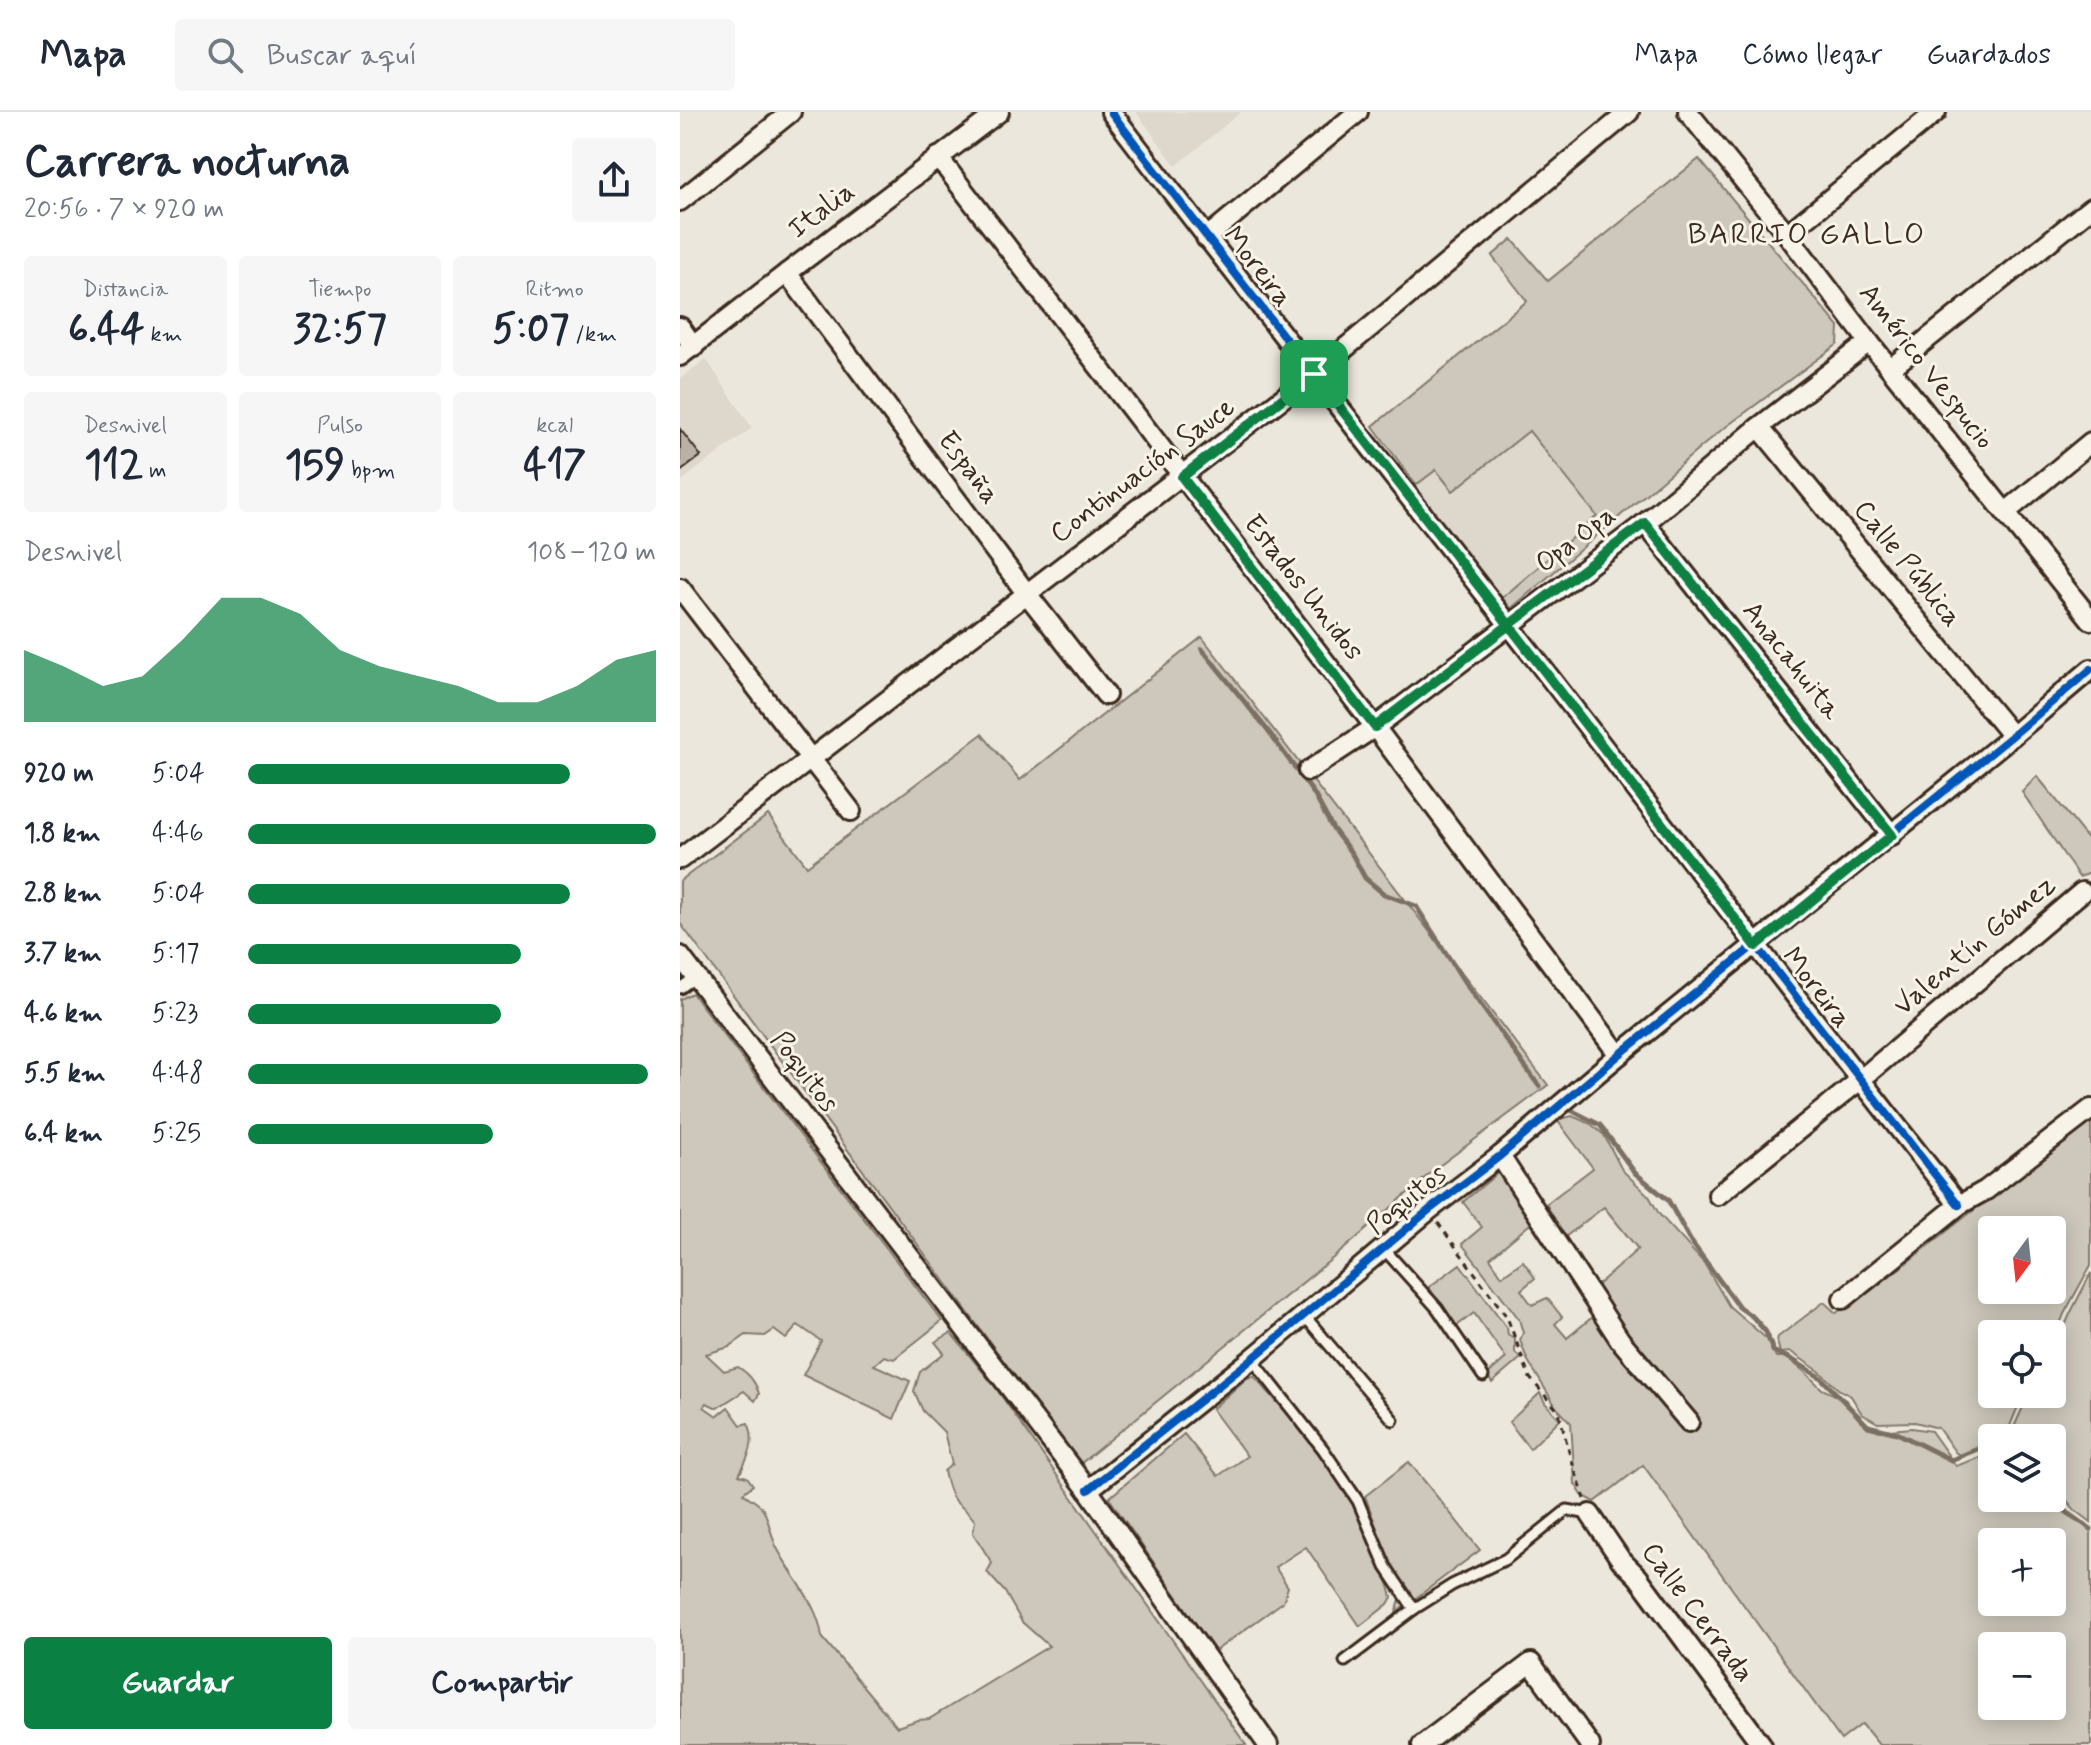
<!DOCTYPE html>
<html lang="es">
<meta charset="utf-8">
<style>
body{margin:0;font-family:Mynerve,sans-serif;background:#f6f6f7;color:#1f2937;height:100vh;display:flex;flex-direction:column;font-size:30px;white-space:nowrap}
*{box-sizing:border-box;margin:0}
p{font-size:26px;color:#747a83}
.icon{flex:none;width:44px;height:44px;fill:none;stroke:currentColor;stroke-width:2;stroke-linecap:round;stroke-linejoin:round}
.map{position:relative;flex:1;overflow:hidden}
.drawer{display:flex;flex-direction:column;background:#fff;width:680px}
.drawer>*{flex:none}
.needle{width:52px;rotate:195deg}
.controls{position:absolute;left:1298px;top:1104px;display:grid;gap:16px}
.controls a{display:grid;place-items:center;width:88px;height:88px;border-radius:8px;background:#fff;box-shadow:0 4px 20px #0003;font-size:40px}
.pin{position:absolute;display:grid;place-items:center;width:68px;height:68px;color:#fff;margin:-34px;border-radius:16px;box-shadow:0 4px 12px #0006}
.round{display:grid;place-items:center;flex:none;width:84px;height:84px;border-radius:8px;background:#f6f6f7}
.summary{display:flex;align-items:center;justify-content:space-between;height:136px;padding:0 24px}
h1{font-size:44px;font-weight:700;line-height:60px}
.figures{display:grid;grid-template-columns:repeat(3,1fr);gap:12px;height:136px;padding:8px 24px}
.figures div{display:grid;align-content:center;border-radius:8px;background:#f6f6f7;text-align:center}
.figures b{font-size:40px;font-weight:700}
.figures small{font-size:22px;font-weight:400}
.figures p{font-size:22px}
.chart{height:224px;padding:16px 24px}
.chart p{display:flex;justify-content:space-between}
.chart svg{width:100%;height:144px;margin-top:8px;fill:#0b8043;opacity:.7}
.primary-button{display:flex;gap:16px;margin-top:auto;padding:16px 24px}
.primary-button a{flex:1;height:92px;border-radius:8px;background:#0b8043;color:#fff;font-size:32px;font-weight:700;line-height:92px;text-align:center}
.primary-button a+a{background:#f6f6f7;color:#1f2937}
ul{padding:0 24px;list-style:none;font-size:26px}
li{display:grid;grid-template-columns:128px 96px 1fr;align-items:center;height:60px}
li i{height:20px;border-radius:10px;background:#0b8043}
header{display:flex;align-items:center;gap:48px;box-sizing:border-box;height:112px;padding:0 40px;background:#fff;border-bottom:2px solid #e0e1e3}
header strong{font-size:38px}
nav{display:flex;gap:44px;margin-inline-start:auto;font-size:28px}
.search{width:560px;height:72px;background:#f6f6f7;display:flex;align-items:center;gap:20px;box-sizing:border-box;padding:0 28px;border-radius:8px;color:#747a83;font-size:30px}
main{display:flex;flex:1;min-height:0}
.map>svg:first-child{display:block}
.built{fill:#ddd7cc}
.green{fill:#cec8bc;stroke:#84796d;stroke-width:2;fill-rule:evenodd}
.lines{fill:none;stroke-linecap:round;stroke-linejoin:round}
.stream{stroke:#7c7064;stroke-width:5}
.building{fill:#bab2a7;stroke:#3b2a1e;stroke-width:2}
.service-casing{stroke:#3b2a1e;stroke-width:15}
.minor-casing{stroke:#3b2a1e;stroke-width:24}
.path{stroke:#3b2a1e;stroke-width:3;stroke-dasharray:6 6;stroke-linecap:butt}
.service{stroke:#f7f3e8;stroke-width:9}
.minor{stroke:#f7f3e8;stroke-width:18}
.cycleway-casing{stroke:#f7f3e8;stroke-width:13}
.cycleway{stroke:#0057b8;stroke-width:8}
.route-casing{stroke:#fff;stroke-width:16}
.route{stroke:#0b8043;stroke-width:10}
.labels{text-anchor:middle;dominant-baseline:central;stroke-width:6;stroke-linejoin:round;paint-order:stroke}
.street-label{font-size:28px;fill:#3b2a1e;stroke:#f7f3e8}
.neighbourhood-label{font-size:30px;letter-spacing:2px;fill:#3b2a1e;stroke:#f7f3e8}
</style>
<header>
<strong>Mapa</strong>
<div class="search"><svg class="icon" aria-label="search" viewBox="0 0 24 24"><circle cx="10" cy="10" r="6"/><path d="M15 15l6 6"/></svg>Buscar aquí</div>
<nav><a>Mapa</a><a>Cómo llegar</a><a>Guardados</a></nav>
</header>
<main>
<section class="drawer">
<div class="summary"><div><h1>Carrera nocturna</h1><p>20:56 · 7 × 920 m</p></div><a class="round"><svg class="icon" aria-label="share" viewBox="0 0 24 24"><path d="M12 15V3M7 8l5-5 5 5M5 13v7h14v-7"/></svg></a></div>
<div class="figures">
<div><p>Distancia</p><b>6.44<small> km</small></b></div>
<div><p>Tiempo</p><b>32:57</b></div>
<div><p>Ritmo</p><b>5:07<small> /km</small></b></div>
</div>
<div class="figures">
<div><p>Desnivel</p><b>112<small> m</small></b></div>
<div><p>Pulso</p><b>159<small> bpm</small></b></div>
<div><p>kcal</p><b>417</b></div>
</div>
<div class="chart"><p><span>Desnivel</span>108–120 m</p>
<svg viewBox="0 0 160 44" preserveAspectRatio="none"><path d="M0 44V22L10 27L20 33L30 30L40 19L50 6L60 6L70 11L80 22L90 27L100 30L110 33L120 38L130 38L140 33L150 25L160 22V44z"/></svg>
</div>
<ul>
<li><b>920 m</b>5:04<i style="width:79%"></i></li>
<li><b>1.8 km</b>4:46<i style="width:100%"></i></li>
<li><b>2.8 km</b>5:04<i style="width:79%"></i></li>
<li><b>3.7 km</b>5:17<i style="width:67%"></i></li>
<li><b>4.6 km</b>5:23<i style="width:62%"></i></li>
<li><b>5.5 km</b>4:48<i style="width:98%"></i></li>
<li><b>6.4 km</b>5:25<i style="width:60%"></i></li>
</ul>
<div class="primary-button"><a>Guardar</a><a>Compartir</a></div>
</section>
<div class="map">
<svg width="1411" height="1633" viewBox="0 0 1411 1633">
<rect width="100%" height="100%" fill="#ece7dc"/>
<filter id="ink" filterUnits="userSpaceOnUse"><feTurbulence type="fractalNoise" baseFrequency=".0125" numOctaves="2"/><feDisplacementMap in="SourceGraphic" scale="16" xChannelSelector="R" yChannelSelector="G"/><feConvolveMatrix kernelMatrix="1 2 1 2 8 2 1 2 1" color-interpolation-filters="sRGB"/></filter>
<g filter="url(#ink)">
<g class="built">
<polygon points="456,0 561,0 496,54"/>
<polygon points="26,247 72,316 0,370 0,267"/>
<polygon points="848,318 918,405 820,488 736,373 756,357 773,378"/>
</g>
<g class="green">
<polygon points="1019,47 1159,215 1158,232 1039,320 828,499 820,488 917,404 849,319 773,379 756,358 736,373 693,314 847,189 812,144 832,127 868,169"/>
<polygon points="522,525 868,973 755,1057 664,1137 400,1352 0,811 0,769 88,703 127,754 302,622 340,668"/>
<polygon points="1357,664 1411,731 1411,761 1399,765 1342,680"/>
<path d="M 12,881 L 262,1209 L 214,1247 L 204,1244 L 194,1253 L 230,1269 L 214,1307 L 123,1263 L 141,1229 L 118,1213 L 106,1227 L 94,1218 L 85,1224 L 66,1223 L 49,1235 L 26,1242 L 44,1259 L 58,1255 C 68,1261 76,1270 79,1282 L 75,1289 L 64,1279 L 37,1296 L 27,1291 L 24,1295 L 37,1304 L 48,1295 L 61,1313 L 68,1311 C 77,1329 68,1346 59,1363 L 67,1365 L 73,1373 L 63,1381 C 69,1386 79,1391 83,1397 C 89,1408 91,1423 96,1434 C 111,1464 138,1491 142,1525 L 217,1615 L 238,1608 L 249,1607 L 369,1534 L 342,1510 L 325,1480 L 307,1460 L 312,1451 L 293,1421 L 295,1409 C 287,1397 284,1398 276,1390 C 269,1383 266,1369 264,1359 L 272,1352 L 264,1320 L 243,1299 L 234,1279 L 240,1260 L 264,1241 L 255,1230 L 271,1221 L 313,1272 L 566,1633 L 0,1633 L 0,887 Z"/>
<path d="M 892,1004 L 911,1012 L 924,1023 L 942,1058 L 969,1084 L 979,1102 L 1024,1151 L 1049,1194 L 1089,1229 L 1096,1245 L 1106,1245 L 1126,1261 L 1142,1277 L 1166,1288 L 1180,1309 L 1199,1319 L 1232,1316 L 1251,1319 L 1276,1354 L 1312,1341 L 1312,1386 L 1353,1386 L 1378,1396 L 1411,1418 L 1411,1633 L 1199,1633 L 1182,1612 L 1161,1628 L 963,1353 L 915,1390 L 902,1383 L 895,1372 L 891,1311 L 876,1295 L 847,1247 L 840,1228 L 843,1221 L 839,1207 L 782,1132 L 802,1115 L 783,1090 L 819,1060 L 838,1088 L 847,1096 L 856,1107 L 810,1146 L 822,1164 L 843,1149 L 855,1166 L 841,1178 L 852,1193 L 867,1186 L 882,1205 L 875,1212 L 887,1226 L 916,1202 L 914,1176 L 958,1137 L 924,1095 L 885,1125 L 866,1092 L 913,1056 L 877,1008 ZM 1312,1430 L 1372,1430 L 1372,1490 L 1312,1490 ZM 1312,1534 L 1372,1534 L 1372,1594 L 1312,1594 Z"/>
<path d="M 1411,1006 L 1411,1153 L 1384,1202 L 1372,1232 L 1372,1222 L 1312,1222 L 1312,1282 L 1343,1282 L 1325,1326 L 1312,1326 L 1312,1331 L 1282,1344 L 1276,1341 L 1258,1316 L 1235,1310 L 1198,1311 L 1182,1302 L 1171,1284 L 1158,1277 L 1139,1259 L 1111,1240 L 1100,1241 L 1097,1229 L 1098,1225 L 1144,1190 L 1156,1201 L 1192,1178 ZM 1312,1118 L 1372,1118 L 1372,1178 L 1312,1178 Z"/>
<polygon points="780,1152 827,1216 828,1223 835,1226 835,1241 841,1246 812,1271 807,1263 826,1246 794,1201 774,1216 749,1175"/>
<polygon points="1411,1161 1411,1410 1394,1397 1384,1385 1372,1384 1372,1326 1329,1326 1349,1282 1372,1282 1372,1244 1390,1202"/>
<polygon points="574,1264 674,1377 685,1413 709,1474 712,1485 708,1492 680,1514 626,1435 595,1455 608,1475 603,1490 535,1539 429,1386 504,1322 538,1364 567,1344 532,1297 567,1266"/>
<polygon points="860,1281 865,1291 880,1307 850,1337 829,1310"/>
<polygon points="729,1350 800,1438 716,1501 720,1488 719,1477 685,1384"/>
</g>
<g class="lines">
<g class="stream">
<polyline points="522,537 588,619 634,682 653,717 672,742 685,766 704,782 736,794 785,871 859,974"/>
<polyline points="883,994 920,1013 955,1061 988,1088 1010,1128 1059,1195 1073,1205 1086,1220 1093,1239 1113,1248 1141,1266 1188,1314 1217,1321 1271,1348 1312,1331"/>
<polyline points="1367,1386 1411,1417"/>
</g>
</g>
<polygon class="building" points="0,317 21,344 0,360"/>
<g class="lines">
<g class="service-casing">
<g id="service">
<polyline points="0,876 16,865"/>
<polyline points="703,1136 757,1196 803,1264"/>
<polyline points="623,1202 713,1308"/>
<polyline points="572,1247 643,1337 678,1389 706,1455 734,1497"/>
<polyline points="665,1549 734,1497 772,1473 826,1447 887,1398 910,1402"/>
</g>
</g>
<g class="minor-casing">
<g id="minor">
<path d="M 431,0 C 560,170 692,337 823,505 C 975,701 1125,899 1279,1093"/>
<polyline points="1008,0 1107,122 1189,230 1411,508"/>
<polyline points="258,45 695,615 939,943"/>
<polyline points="0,89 111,0"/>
<polyline points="1107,122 1256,0"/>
<polyline points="526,126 678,0"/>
<polyline points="107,161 347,482 426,583"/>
<polyline points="0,215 14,235"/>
<polyline points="0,244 107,161 319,0"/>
<polyline points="1211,256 1411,96"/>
<polyline points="1079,315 1332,624"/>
<polyline points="1326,400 1411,330"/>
<polyline points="965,411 1212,723"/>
<polyline points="0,476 171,699"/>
<polyline points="628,659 695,615 965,411 1079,315 1189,230"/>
<polyline points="0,747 634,262 949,0"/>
<polyline points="0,844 408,1378 588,1633"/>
<polyline points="820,1044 940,1228 1009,1310"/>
<polyline points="1038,1083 1180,968 1402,780"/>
<polyline points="1163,1187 1279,1093 1306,1078 1411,997"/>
<polyline points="408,1378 572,1247 749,1098 820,1044 939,943 1332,624 1411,557"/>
<polyline points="910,1402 941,1448 958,1465 1082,1633"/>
<polyline points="742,1633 851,1551 910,1633"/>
</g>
</g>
<polyline class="path" points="758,1111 827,1205 850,1266 879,1300 890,1344 905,1387"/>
<use href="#service" class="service"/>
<use href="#minor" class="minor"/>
<g class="cycleway-casing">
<g id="cycleway">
<path d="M 431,0 C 560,170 692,337 823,505 C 975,701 1125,899 1279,1093"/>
<polyline points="408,1378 572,1247 749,1098 820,1044 939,943 1332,624 1411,557"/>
</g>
</g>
<use href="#cycleway" class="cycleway"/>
</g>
</g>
<g class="lines" filter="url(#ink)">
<g class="route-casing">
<polyline id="route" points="634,262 502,365 695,615 829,513 1076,834 1212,723 965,411 829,513 634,262"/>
</g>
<use href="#route" class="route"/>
</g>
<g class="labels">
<g class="street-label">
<text transform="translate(142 99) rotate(-37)">Italia</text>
<text transform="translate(577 155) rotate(52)">Moreira</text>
<text transform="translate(1246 255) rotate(52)">Américo Vespucio</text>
<text transform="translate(288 356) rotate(53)">España</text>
<text transform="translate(463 359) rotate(-37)">Continuación Sauce</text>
<text transform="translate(896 428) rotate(-37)">Opa Opa</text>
<text transform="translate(1227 452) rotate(51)">Calle Pública</text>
<text transform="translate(623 476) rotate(52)">Estados Unidos</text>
<text transform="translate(1111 549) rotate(52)">Anacahuita</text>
<text transform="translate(1295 834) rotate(-40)">Valentín Gómez</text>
<text transform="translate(1136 876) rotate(52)">Moreira</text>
<text transform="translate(124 960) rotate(53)">Poquitos</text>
<text transform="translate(727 1088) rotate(-39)">Poquitos</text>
<text transform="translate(1017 1501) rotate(53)">Calle Cerrada</text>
</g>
<g class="neighbourhood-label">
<text x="1127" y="122">BARRIO GALLO</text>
</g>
</g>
</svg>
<div class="controls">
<a><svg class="needle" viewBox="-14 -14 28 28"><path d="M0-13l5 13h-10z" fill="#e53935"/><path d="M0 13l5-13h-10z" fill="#747a83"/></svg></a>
<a><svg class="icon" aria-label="locate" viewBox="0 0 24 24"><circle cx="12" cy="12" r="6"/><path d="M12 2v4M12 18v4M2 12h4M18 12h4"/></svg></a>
<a><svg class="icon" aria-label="layers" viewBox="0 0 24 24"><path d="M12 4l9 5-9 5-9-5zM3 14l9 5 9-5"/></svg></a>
<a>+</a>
<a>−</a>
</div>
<div class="pin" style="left:634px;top:262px;background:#1e9e55"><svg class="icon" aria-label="arrive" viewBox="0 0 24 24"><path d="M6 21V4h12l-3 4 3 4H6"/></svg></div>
</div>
</main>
